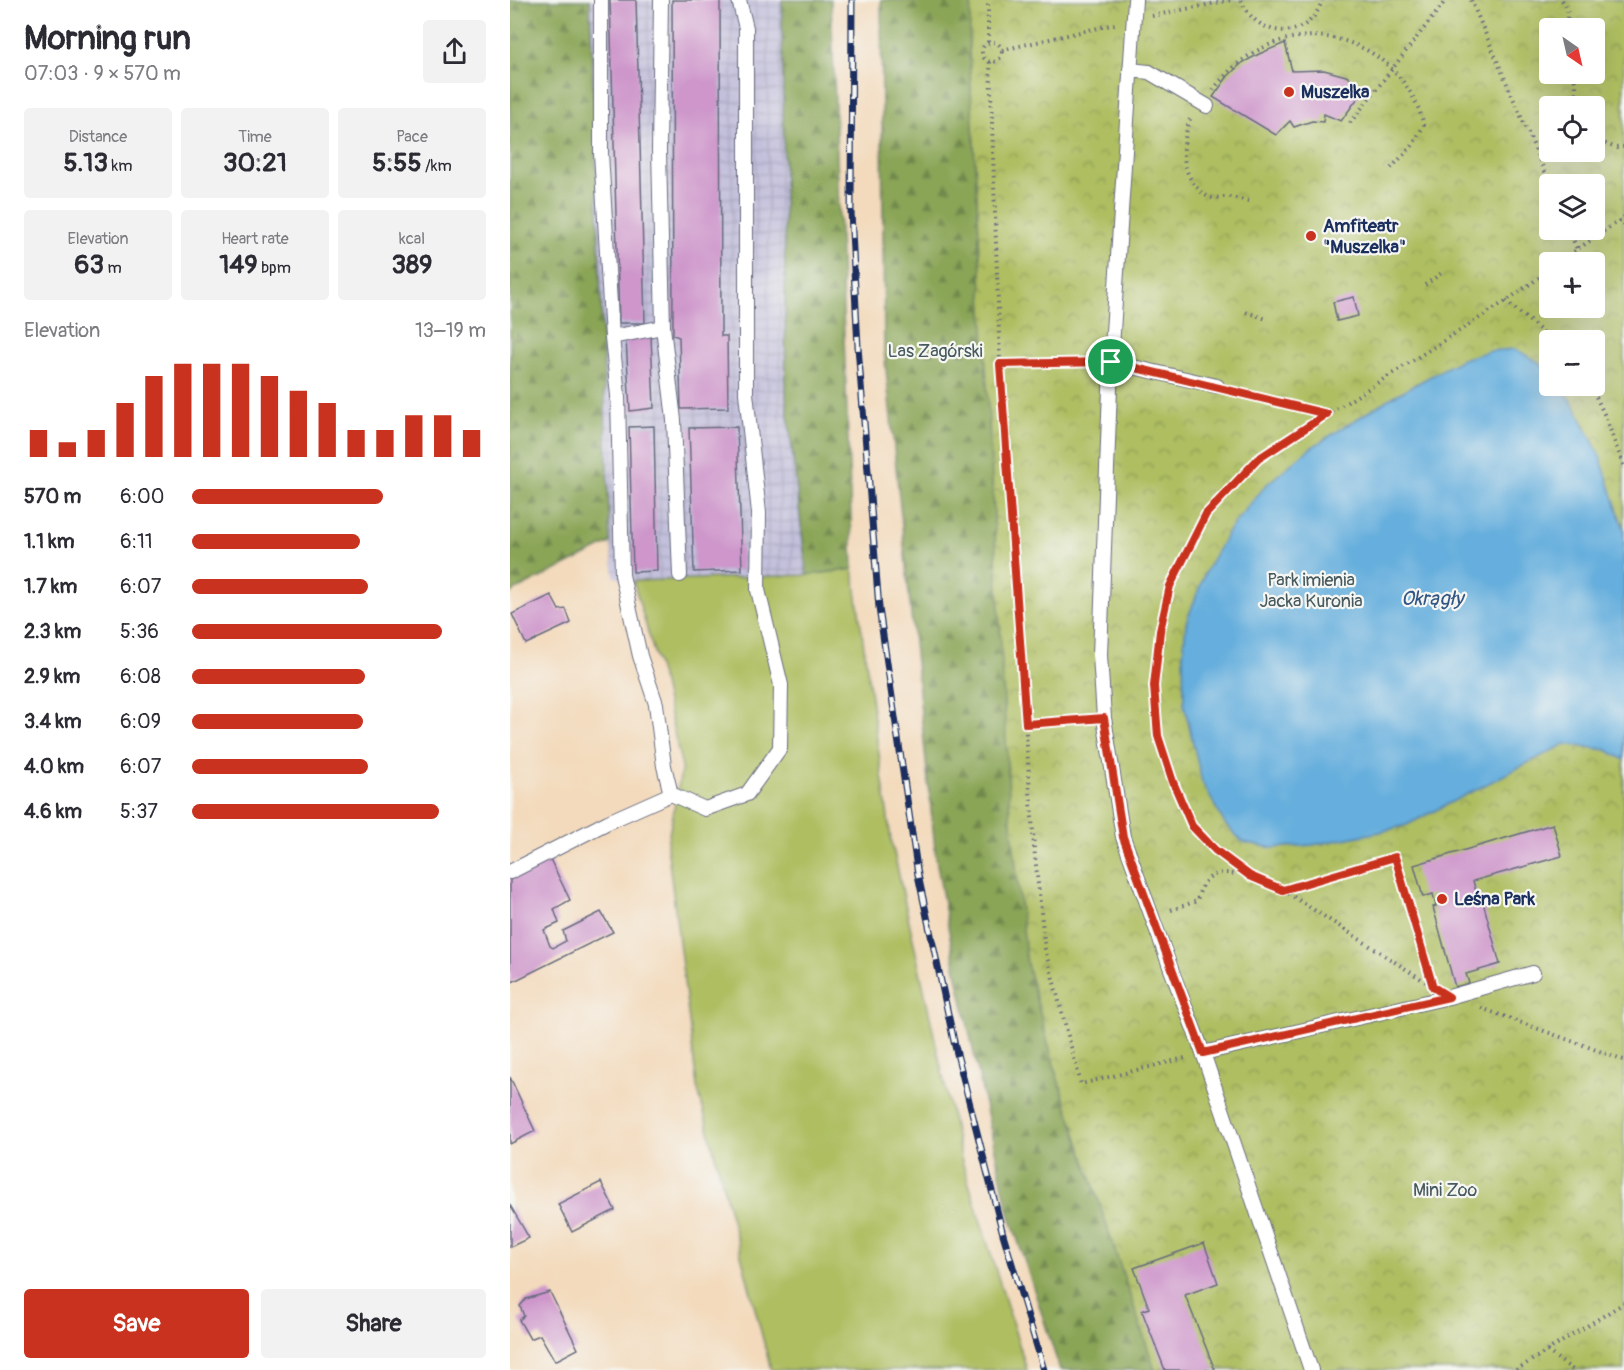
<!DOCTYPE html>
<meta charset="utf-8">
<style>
body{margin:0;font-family:Pangolin,sans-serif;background:#f2f2f3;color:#2b2b33;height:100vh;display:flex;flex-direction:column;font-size:22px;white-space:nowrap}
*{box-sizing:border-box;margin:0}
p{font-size:20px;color:#7c7c81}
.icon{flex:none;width:33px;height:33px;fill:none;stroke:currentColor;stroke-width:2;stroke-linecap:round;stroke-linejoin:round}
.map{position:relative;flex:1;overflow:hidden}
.sheet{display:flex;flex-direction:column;background:#fff;width:510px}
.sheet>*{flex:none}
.needle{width:39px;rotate:146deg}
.controls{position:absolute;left:1029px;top:18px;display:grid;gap:12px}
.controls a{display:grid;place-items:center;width:66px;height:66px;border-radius:6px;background:#fff;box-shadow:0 6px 24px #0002;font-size:30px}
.pin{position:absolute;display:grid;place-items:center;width:51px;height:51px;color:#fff;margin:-26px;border:3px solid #fff;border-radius:50%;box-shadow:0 2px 6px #0007}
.round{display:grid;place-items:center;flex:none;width:63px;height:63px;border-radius:6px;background:#f2f2f3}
.summary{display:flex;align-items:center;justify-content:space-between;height:102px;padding:0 24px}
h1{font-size:33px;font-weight:800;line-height:45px}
.figures{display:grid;grid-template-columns:repeat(3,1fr);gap:9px;height:102px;padding:6px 24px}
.figures div{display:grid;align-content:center;border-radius:6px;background:#f2f2f3;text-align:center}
.figures b{font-size:26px;font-weight:800}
.figures small{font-size:16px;font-weight:400}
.figures p{font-size:16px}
.chart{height:168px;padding:12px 24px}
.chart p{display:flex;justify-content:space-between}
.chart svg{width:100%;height:108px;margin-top:6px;stroke:#c8321e;stroke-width:6}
.action{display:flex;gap:12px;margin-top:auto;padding:12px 24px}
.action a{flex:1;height:69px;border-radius:6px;background:#c8321e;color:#fff;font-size:24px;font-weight:800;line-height:69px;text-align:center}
.action a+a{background:#f2f2f3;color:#2b2b33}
ul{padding:0 24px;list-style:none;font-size:20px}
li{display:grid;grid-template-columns:96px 72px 1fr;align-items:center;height:45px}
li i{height:15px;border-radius:8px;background:#c8321e}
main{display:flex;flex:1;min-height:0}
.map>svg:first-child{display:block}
.industrial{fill:url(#industrial-grid)}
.grass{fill:#aebe61;stroke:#647660;stroke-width:1.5}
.forest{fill:url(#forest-firs);stroke:#526a5a;stroke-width:1.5}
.park{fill:url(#park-crowns);stroke:#647660;stroke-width:1.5;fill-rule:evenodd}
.water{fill:#65aedd;stroke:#406e9e;stroke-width:1.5}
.building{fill:#ce96cb}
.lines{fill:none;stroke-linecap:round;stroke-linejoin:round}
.service-casing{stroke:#676b7f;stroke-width:16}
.path{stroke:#676b7f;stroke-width:4;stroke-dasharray:1.5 4.5;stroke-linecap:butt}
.service{stroke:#fff;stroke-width:14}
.rail-casing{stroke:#1b2f5e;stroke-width:7}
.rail{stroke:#f6f6f2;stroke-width:4.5;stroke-dasharray:14;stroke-linecap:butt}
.route-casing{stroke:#fff;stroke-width:12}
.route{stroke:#c8321e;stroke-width:8}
.poi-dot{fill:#c8321e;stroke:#f6f6f2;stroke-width:2}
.labels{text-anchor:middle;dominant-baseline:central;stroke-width:4.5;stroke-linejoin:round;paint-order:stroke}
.poi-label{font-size:18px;font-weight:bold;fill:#1b2f5e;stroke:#f6f6f2;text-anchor:start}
.park-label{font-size:18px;fill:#475a5f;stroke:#f6f6f2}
.water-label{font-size:20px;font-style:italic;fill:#315584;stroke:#f6f6f2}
</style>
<main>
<section class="sheet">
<div class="summary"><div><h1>Morning run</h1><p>07:03 · 9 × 570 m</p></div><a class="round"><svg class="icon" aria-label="share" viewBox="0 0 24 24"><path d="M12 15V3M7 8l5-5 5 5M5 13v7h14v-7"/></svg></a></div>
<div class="figures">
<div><p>Distance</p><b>5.13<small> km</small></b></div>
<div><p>Time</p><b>30:21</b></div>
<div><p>Pace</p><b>5:55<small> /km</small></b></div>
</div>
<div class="figures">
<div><p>Elevation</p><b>63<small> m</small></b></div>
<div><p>Heart rate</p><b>149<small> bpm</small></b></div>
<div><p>kcal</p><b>389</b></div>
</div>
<div class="chart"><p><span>Elevation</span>13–19 m</p>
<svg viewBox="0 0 160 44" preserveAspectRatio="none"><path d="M5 44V33M15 44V38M25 44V33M35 44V22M45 44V11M55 44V6M65 44V6M75 44V6M85 44V11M95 44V17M105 44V22M115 44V33M125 44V33M135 44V27M145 44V27M155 44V33"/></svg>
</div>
<ul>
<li><b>570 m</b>6:00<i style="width:65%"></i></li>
<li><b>1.1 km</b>6:11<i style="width:57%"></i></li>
<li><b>1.7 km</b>6:07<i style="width:60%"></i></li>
<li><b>2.3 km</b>5:36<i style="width:85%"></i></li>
<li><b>2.9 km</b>6:08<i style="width:59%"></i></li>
<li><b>3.4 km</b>6:09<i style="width:58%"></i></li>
<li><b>4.0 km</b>6:07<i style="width:60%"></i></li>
<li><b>4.6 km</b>5:37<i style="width:84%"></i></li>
</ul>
<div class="action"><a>Save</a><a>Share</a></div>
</section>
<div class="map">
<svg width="1114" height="1370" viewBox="0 0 1114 1370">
<defs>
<pattern id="industrial-grid" width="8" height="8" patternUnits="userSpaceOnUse" patternTransform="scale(1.5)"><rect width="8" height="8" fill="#c3c0db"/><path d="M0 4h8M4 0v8" fill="none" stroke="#a7a5be"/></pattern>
<pattern id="forest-firs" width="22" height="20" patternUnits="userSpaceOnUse" patternTransform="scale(1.5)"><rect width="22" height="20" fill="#8aa557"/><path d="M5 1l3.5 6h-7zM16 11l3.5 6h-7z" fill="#70874b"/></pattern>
<pattern id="park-crowns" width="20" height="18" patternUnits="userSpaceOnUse" patternTransform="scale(1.5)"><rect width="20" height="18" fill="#aebe61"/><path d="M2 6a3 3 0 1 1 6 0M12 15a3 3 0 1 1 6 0" fill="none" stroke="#8d9b53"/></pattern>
</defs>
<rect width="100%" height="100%" fill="#f6f6f2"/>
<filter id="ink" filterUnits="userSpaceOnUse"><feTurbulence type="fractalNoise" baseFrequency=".0167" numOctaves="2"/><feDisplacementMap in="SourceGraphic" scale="12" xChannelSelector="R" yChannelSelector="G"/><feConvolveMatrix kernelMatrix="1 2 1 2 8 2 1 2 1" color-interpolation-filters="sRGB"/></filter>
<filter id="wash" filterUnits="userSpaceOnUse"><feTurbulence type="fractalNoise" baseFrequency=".008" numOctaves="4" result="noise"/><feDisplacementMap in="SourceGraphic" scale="24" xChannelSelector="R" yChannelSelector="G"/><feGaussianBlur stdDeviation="1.35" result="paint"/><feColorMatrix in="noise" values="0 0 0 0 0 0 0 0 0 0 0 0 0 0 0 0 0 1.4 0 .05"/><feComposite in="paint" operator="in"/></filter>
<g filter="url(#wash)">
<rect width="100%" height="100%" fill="#f3dabc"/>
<polygon class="industrial" points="80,0 272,0 276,398 297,575 123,581 104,577 100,543"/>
<polygon class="grass" points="343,569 381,839 451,1158 517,1370 261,1370 187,1086 157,845 172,767 152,680 123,581 297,575"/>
<g class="forest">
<polygon points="0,0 80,0 100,543 0,593"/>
<polygon points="272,0 321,0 343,569 297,575 276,398"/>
<polygon points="371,0 461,0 459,49 500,813 517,964 547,1076 645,1370 550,1370 498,1210 447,976 426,859 374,350"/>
</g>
<path class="park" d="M 461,0 L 1114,0 L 1114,1370 L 645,1370 L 547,1076 L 517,964 L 500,813 L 459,49 ZM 1040,28 L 1084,28 L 1084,74 L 1040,74 ZM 1040,106 L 1084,106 L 1084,152 L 1040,152 ZM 1040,184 L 1084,184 L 1084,230 L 1040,230 ZM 1040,262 L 1084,262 L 1084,308 L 1040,308 ZM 1040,340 L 1084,340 L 1084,386 L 1040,386 Z"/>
<polygon class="water" points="1005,349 1027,361 1039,371 1040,386 1051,386 1065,407 1090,456 1114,530 1114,760 1097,750 1055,744 897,825 870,832 803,845 762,848 733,842 715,824 692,782 674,704 673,656 676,623 695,573 719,530 756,485 799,449 877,400 952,359 980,351"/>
<g id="blocks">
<g class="building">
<polygon points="100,0 126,0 135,323 109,323"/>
<polygon points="162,0 210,0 211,336 217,336 218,408 171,409 169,337 163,335"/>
<polygon points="775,43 782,71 814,70 836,76 856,87 831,121 814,114 813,122 802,121 784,127 780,121 766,135 703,97 718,76 732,63 749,54"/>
<polygon points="844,297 848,316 827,321 823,302"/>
<polygon points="141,336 144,408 120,411 116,339"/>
<polygon points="144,426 147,571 123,572 119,427"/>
<polygon points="227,427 232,570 184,572 179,428"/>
<polygon points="41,595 49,610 56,609 61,623 16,644 2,614"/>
<polygon points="1043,824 1052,856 963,881 967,895 971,895 990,964 956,974 959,983 945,987 923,907 926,906 923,894 913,897 904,865"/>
<polygon points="39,857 60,900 44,909 49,923 34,930 40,946 43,948 56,941 53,931 91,912 103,932 0,983 0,876"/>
<polygon points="0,1077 25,1131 0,1144"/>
<polygon points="91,1182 105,1210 62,1232 48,1204"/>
<polygon points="0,1205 19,1238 0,1247"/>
<polygon points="694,1243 708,1283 675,1295 705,1370 655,1370 632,1311 639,1308 624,1268"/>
<polygon points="40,1292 68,1349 45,1361 30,1335 20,1339 9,1320 14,1316 10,1306 16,1299"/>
</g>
</g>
</g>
<g filter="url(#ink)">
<use href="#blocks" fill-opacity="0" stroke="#676b7f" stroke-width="1.5"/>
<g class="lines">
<g class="service-casing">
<g id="service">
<polyline points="91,0 91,153 102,337 153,327 149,150 151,0"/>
<polyline points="625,0 601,362 590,655 594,718 613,837 662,972 693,1053 801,1370"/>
<polyline points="620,70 639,72 697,106"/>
<polyline points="153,327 164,420 170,575"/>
<polyline points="102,337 108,396 112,575 130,656 146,704 154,766 161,794 195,809 237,794 270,748 271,685 248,590 249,513 236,393 236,28 229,0"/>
<polyline points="601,362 707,386"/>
<polyline points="0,872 98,822 161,794"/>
<polyline points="693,1053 939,997 1023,973"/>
</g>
</g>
<g class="path">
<path d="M 731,0 C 747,40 800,42 812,0"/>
<polyline points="961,0 1040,184"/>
<path d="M 1052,0 C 1059,11 1059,17 1054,28"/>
<polyline points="642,16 721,0"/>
<circle cx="482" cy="52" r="10"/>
<polyline points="478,42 478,0"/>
<polyline points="492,50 605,24"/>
<polyline points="480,62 490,364 524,847 535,949 571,1084 675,1058"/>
<polyline points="1063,74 1066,85 1066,106"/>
<path d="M 703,90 C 714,76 725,64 740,55 C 808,11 894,48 914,125 L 902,146 L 881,168"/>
<path d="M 680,119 C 673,140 669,166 685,185 C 689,191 696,197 703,198 C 707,198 710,197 713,197 C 722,196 732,200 740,201"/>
<polyline points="840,123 936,0"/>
<polyline points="1084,139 1106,148 1114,147"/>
<polyline points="1109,220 1114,225"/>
<polyline points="1059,230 1067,249"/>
<polyline points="1049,262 1114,217"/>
<polyline points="915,285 933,272"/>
<polyline points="996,301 1042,340"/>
<polyline points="736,312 756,319"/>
<polyline points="490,364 582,362"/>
<polyline points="1081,386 1095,416 1114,467"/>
<polyline points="725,390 816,413"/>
<polyline points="516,724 575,719"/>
<polyline points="774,890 885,857 921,981"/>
<path d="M 661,910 L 687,901 C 692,879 702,870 725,874 L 729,869"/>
<polyline points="916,982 773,890 740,876 729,869 705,851 682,826 663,782 649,736 644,686 650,631 660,586 696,514 748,459 996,301 1040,270"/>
<polyline points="971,1008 1114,1060"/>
<polyline points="1037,1351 1063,1370"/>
<polyline points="1006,1370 1114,1303"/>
</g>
<use href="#service" class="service"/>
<g class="rail-casing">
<polyline id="rail" points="342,0 341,212 348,347 369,608 408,875 445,1046 493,1234 534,1370"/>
</g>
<use href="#rail" class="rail"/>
</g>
</g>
<g class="lines" filter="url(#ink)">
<g class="route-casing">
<polygon id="route" points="601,362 817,414 748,459 696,514 660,586 650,631 644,686 648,736 663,782 682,826 705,850 740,876 773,890 885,857 923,987 939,997 693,1053 613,837 594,718 516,724 490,364"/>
</g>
<use href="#route" class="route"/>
</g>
<g class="poi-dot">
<circle cx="779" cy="92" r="6"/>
<circle cx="801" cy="236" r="6"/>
<circle cx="932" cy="899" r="6"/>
</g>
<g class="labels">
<g class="poi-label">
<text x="791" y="92">Muszelka</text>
<text x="813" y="226">Amfiteatr<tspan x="813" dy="21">"Muszelka"</tspan></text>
<text x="944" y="899">Leśna Park</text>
</g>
<g class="park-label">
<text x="425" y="351">Las Zagórski</text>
<text x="801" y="580">Park imienia<tspan x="801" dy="21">Jacka Kuronia</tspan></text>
<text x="935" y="1190">Mini Zoo</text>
</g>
<g class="water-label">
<text x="922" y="598">Okrągły</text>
</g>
</g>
</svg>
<div class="controls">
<a><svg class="needle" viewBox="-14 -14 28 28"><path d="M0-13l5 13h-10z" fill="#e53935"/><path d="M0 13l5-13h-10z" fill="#7c7c81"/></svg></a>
<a><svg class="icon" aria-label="locate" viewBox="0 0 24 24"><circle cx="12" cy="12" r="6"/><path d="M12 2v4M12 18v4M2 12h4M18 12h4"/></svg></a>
<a><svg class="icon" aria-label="layers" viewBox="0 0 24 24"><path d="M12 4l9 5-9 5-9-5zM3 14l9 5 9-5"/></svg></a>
<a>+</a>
<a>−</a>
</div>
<div class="pin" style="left:601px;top:362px;background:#1e9e55"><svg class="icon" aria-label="arrive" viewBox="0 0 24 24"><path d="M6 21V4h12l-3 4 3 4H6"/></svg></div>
</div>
</main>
